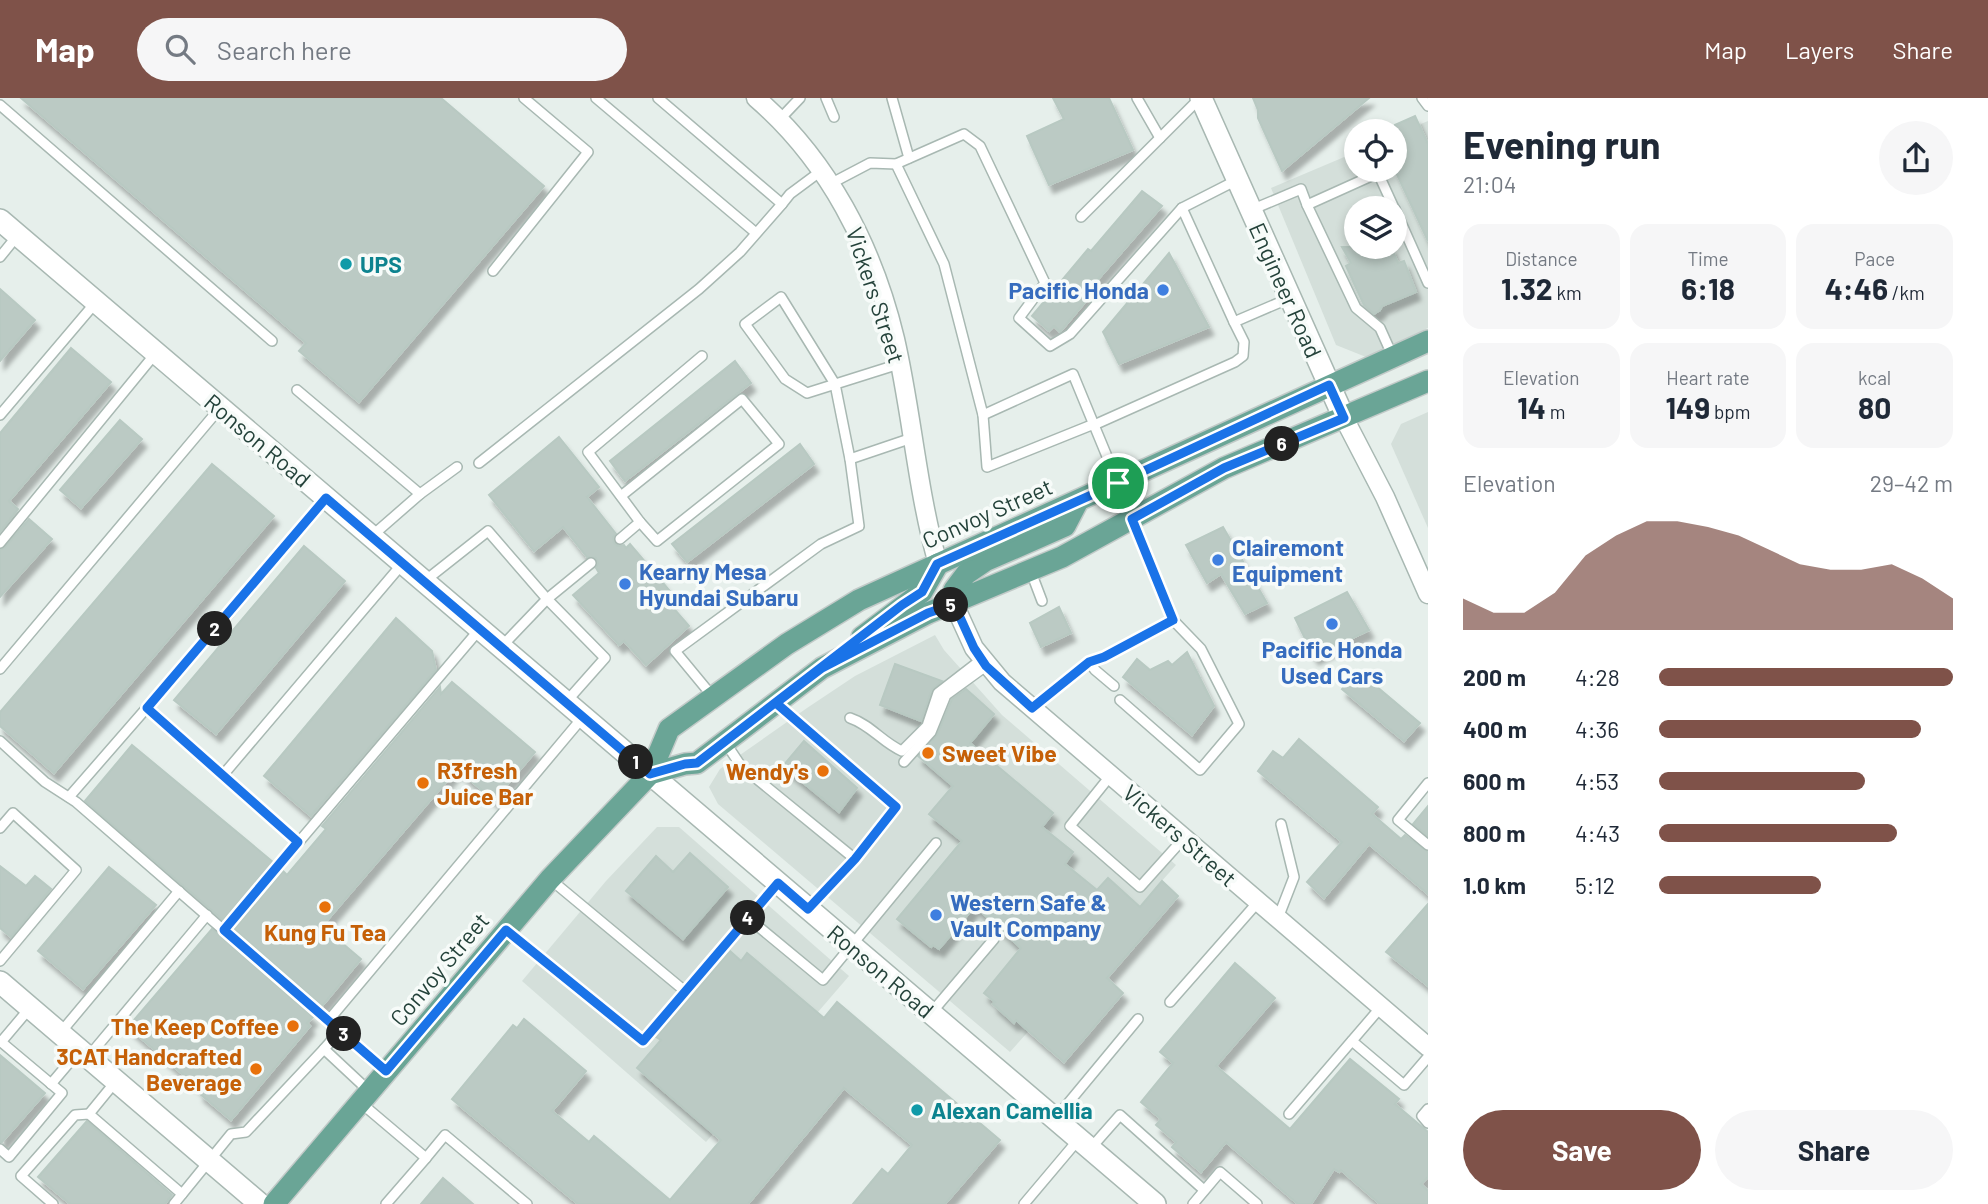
<!DOCTYPE html>
<meta charset="utf-8">
<style>
body{margin:0;font-family:Barlow,sans-serif;background:#f6f6f7;color:#1f2937;height:100vh;display:flex;flex-direction:column;font-size:26px;white-space:nowrap}
*{box-sizing:border-box;margin:0}
p{font-size:23px;color:#747a83}
.icon{flex:none;width:38px;height:38px;fill:none;stroke:currentColor;stroke-width:2;stroke-linecap:round;stroke-linejoin:round}
.map{position:relative;flex:1;overflow:hidden}
.sheet{display:flex;flex-direction:column;background:#fff;width:560px}
.sheet>*{flex:none}
.controls{position:absolute;left:1344px;top:21px;display:grid;gap:14px}
.controls a{display:grid;place-items:center;width:63px;height:63px;border-radius:50%;background:#fff;box-shadow:0 4px 10px #0003;font-size:35px}
.pin{position:absolute;display:grid;place-items:center;width:60px;height:60px;color:#fff;margin:-30px;border:4px solid #fff;border-radius:50%;box-shadow:0 2px 7px #0007}
.km{position:absolute;width:35px;height:35px;margin:-18px;border-radius:50%;background:#222;color:#fff;font-size:19px;line-height:35px;text-align:center}
.round{display:grid;place-items:center;flex:none;width:74px;height:74px;border-radius:37px;background:#f6f6f7}
.headline{display:flex;align-items:center;justify-content:space-between;height:119px;padding:0 35px}
h1{font-size:38px;font-weight:700;line-height:52px}
.stats{display:grid;grid-template-columns:repeat(3,1fr);gap:10px;height:119px;padding:7px 35px}
.stats div{display:grid;align-content:center;border-radius:18px;background:#f6f6f7;text-align:center}
.stats b{font-size:30px;font-weight:700}
.stats small{font-size:19px;font-weight:400}
.stats p{font-size:19px}
.chart{height:196px;padding:14px 35px}
.chart p{display:flex;justify-content:space-between}
.chart svg{width:100%;height:126px;margin-top:7px;fill:#7f5249;opacity:.7}
.action{display:flex;gap:14px;margin-top:auto;padding:14px 35px}
.action a{flex:1;height:80px;border-radius:42px;background:#7f5249;color:#fff;font-size:28px;font-weight:700;line-height:80px;text-align:center}
.action a+a{background:#f6f6f7;color:#1f2937}
ul{padding:0 35px;list-style:none;font-size:23px}
li{display:grid;grid-template-columns:112px 84px 1fr;align-items:center;height:52px}
li i{height:18px;border-radius:9px;background:#7f5249}
header{display:flex;align-items:center;gap:42px;box-sizing:border-box;height:98px;padding:0 35px;background:#7f5249;color:#fff}
header strong{font-size:33px}
nav{display:flex;gap:38px;margin-inline-start:auto;font-size:24px}
.search{width:490px;height:63px;background:#f6f6f7;display:flex;align-items:center;gap:18px;box-sizing:border-box;padding:0 24px;border-radius:38px;color:#747a83;font-size:26px}
main{display:flex;flex:1;min-height:0}
.map>svg:first-child{display:block}
.built{fill:#d4dfda;fill-rule:evenodd}
.building{fill:#bbcac4;stroke:#b8c9c2;stroke-width:2;filter:url(#shadow)}
.lines{fill:none;stroke-linecap:round;stroke-linejoin:round}
.service-casing{stroke:#a8b8b2;stroke-width:12}
.minor-casing{stroke:#a8b8b2;stroke-width:21}
.tertiary-casing{stroke:#a8b8b2;stroke-width:24}
.primary-casing{stroke:#c2cac8;stroke-width:24}
.service{stroke:#fff;stroke-width:9}
.minor{stroke:#fff;stroke-width:18}
.tertiary{stroke:#fff;stroke-width:21}
.primary{stroke:#6aa596;stroke-width:21}
.route-casing{stroke:#fff;stroke-width:14}
.route{stroke:#1a73e8;stroke-width:9}
.culture-dot{fill:#0f9aa8;stroke:#f7fbf9;stroke-width:2.5}
.shop-dot{fill:#3f7fe0;stroke:#f7fbf9;stroke-width:2.5}
.food-dot{fill:#e8710a;stroke:#f7fbf9;stroke-width:2.5}
.labels{text-anchor:middle;dominant-baseline:central;stroke-width:7;stroke-linejoin:round;paint-order:stroke}
.culture-label{font-size:23px;font-weight:bold;fill:#0d838f;stroke:#f7fbf9;text-anchor:start}
.shop-label{font-size:23px;font-weight:bold;fill:#366cbe;stroke:#f7fbf9;text-anchor:start}
.street-label{font-size:23px;fill:#24423a;stroke:#f7fbf9}
.food-label{font-size:23px;font-weight:bold;fill:#c56008;stroke:#f7fbf9;text-anchor:end}
</style>
<header>
<strong>Map</strong>
<div class="search"><svg class="icon" aria-label="search" viewBox="0 0 24 24"><circle cx="10" cy="10" r="6"/><path d="M15 15l6 6"/></svg>Search here</div>
<nav><a>Map</a><a>Layers</a><a>Share</a></nav>
</header>
<main>
<div class="map">
<svg width="1428" height="1106" viewBox="0 0 1428 1106">
<defs>
<filter id="shadow"><feDropShadow dx="4.5" dy="8" stdDeviation="2" flood-color="#0004"/></filter>
</defs>
<rect width="100%" height="100%" fill="#e6efeb"/>
<g class="built">
<path d="M 1428,23 L 1428,230 L 1366,259 L 1336,247 L 1271,90 L 1356,54 L 1356,72 L 1395,72 L 1395,37 ZM 1356,110 L 1395,110 L 1395,149 L 1356,149 Z"/>
<polygon points="1428,314 1428,430 1391,346 1401,326"/>
<polygon points="935,537 944,552 1002,617 1176,767 1010,954 718,706 709,689 720,671 807,610 855,578"/>
<polygon points="657,729 679,729 849,878 706,1044 522,883 606,783"/>
</g>
<g class="building">
<polygon points="21,0 441,0 544,88 359,304 299,253 306,245"/>
<polygon points="1053,0 1109,0 1133,52 1049,87 1027,38 1064,21"/>
<polygon points="1253,0 1369,0 1282,73 1258,20 1258,12"/>
<polygon points="1415,18 1428,46 1428,143 1395,72 1395,27"/>
<polygon points="1142,93 1162,108 1093,187 1097,190 1060,234 1054,228 1049,233 1032,218 1088,151 1091,153"/>
<polygon points="1342,149 1391,149 1398,165 1404,163 1416,194 1382,208 1380,212 1374,216 1364,207 1346,168 1351,165"/>
<polygon points="1169,155 1209,229 1119,266 1103,234"/>
<polygon points="0,191 35,222 0,263"/>
<polygon points="71,250 111,284 9,403 18,411 0,434 0,335"/>
<polygon points="735,263 751,285 625,383 610,363"/>
<polygon points="120,322 142,341 81,410 60,392"/>
<polygon points="559,339 599,389 587,399 616,436 613,439 614,445 618,448 624,447 626,450 630,446 675,499 668,504 689,528 646,567 624,543 619,547 573,497 599,475 596,470 598,465 596,460 587,459 563,429 534,453 489,397"/>
<polygon points="800,346 814,366 687,464 672,446"/>
<polygon points="212,366 274,418 54,675 0,628 0,614"/>
<polygon points="29,421 52,441 0,499 0,452 5,449"/>
<polygon points="1223,429 1267,505 1245,516 1221,476 1207,485 1186,447"/>
<polygon points="304,448 345,483 216,636 174,602"/>
<polygon points="1347,494 1369,532 1314,559 1295,520"/>
<polygon points="1059,509 1071,535 1041,549 1030,525"/>
<polygon points="396,520 432,553 436,572 311,718 264,678"/>
<polygon points="1187,554 1214,608 1192,637 1123,579 1137,561 1150,572 1168,563 1172,567"/>
<polygon points="895,566 942,583 932,592 921,623 880,607"/>
<polygon points="1357,572 1420,625 1404,643 1342,591"/>
<polygon points="452,584 535,654 494,702 457,671 322,828 361,861 322,908 234,831 283,773 287,777 326,731 322,728 440,589 441,596"/>
<polygon points="966,591 994,616 970,645 1053,715 1042,729 1073,754 1065,766 1097,792 1108,780 1140,809 1162,783 1178,798 1107,880 1123,895 1064,964 1016,922 1014,925 993,906 995,904 984,895 1021,850 975,808 939,851 933,847 931,849 897,821 962,743 929,716 953,688 918,658 937,637 952,601"/>
<polygon points="1299,641 1378,709 1372,716 1401,741 1405,737 1428,754 1428,796 1369,746 1324,800 1307,784 1342,744 1258,673 1273,653 1283,660"/>
<polygon points="804,643 857,690 839,714 783,668"/>
<polygon points="132,647 273,764 223,822 85,703"/>
<polygon points="1428,708 1428,738 1413,726"/>
<polygon points="690,755 728,789 683,841 626,793 656,758 673,774"/>
<polygon points="0,768 26,788 35,778 51,791 11,839 0,830"/>
<polygon points="109,769 156,807 83,891 38,853"/>
<polygon points="1428,806 1428,888 1386,854"/>
<polygon points="212,831 313,919 307,925 310,928 231,1022 199,995 201,992 128,929"/>
<polygon points="730,853 741,863 747,855 824,920 837,904 1000,1042 945,1106 853,1106 882,1071 888,1076 912,1047 844,990 748,1106 578,1106 452,1001 513,927 517,930 524,921 586,973 552,1013 589,1044 594,1038 670,1102 721,1042 637,970 661,942 656,939"/>
<polygon points="1235,865 1275,900 1216,968 1290,1031 1350,961 1399,1001 1395,1006 1428,1034 1428,1079 1421,1086 1428,1093 1428,1106 1380,1106 1341,1072 1339,1074 1334,1071 1311,1106 1298,1106 1226,1044 1201,1074 1172,1049 1176,1044 1156,1027 1161,1021 1141,1004 1173,965 1160,954"/>
<polygon points="0,957 45,995 2,1044 0,1044"/>
<polygon points="87,1023 172,1097 165,1106 70,1106 38,1079"/>
<polygon points="443,1080 473,1106 421,1106"/>
</g>
<g class="lines">
<g class="service-casing">
<g id="service">
<polyline points="596,0 756,135"/>
<polyline points="826,0 834,19"/>
<polyline points="892,0 909,60"/>
<polyline points="1137,0 1160,40"/>
<polyline points="1422,0 1428,8"/>
<polyline points="0,7 272,243"/>
<polyline points="780,21 800,0"/>
<polyline points="896,66 944,166 983,317 987,369 1094,326"/>
<polyline points="830,86 870,65 896,66 964,36 980,48 1045,185 1019,220 1050,248 1070,236 1182,110 1237,82"/>
<polyline points="782,106 790,96 821,73"/>
<polyline points="1182,110 1234,224"/>
<polyline points="1395,111 1428,185"/>
<polyline points="1251,112 1301,91 1307,107"/>
<polyline points="1081,119 1200,0"/>
<polyline points="0,159 17,138"/>
<polyline points="493,173 588,54 524,0"/>
<polyline points="1393,259 1380,230 1356,210 1307,107 1378,75 1394,110"/>
<polyline points="297,292 420,396 373,437"/>
<polyline points="0,317 96,204"/>
<polyline points="983,317 1073,276 1094,327"/>
<polyline points="850,361 912,340"/>
<polyline points="479,365 699,191 740,154 782,106 658,0"/>
<polyline points="1118,385 1094,327 1235,264 1243,258 1244,244 1234,224 1290,200"/>
<polyline points="420,396 457,369"/>
<polyline points="621,398 742,301 779,346 657,443 640,424"/>
<polyline points="620,441 640,424 588,354 702,258"/>
<polyline points="0,445 155,256"/>
<polyline points="1031,474 1042,503"/>
<polyline points="426,482 488,433 547,501 605,560 566,604"/>
<polyline points="502,548 547,501 591,465"/>
<polyline points="1089,564 1095,572 1114,588"/>
<polyline points="0,571 220,310"/>
<polyline points="713,599 675,553 821,446 859,428 850,361 835,286 781,199 745,226 785,281 807,295 899,266"/>
<polyline points="1120,602 1200,672 1239,626 1201,551 1173,522"/>
<polyline points="777,606 896,709 855,761 809,810"/>
<polyline points="147,609 298,744"/>
<polyline points="1032,610 1089,564 1104,559 1173,522 1133,422"/>
<path d="M 850,620 C 871,627 883,645 902,653 L 927,628 L 938,595 L 982,561"/>
<polyline points="0,643 45,684 76,704 386,973"/>
<polyline points="725,644 741,668 855,761"/>
<polyline points="904,664 931,634 946,597 986,568"/>
<polyline points="223,677 403,465"/>
<polyline points="1111,677 1070,728 1140,789 1184,740"/>
<polyline points="1428,685 1398,722 1428,747"/>
<polyline points="69,699 225,520 325,401"/>
<polyline points="0,730 13,715 76,772 0,863"/>
<polyline points="748,820 823,882 936,745"/>
<polyline points="1278,820 1294,779 1281,726"/>
<polyline points="224,832 479,532"/>
<polyline points="508,833 643,943 686,894 550,781"/>
<polyline points="686,894 778,786"/>
<polyline points="1170,904 1258,804"/>
<polyline points="932,914 994,841"/>
<polyline points="328,923 583,619"/>
<polyline points="61,934 179,793"/>
<polyline points="0,943 62,995 9,1059 0,1051"/>
<polyline points="1352,943 1404,987 1428,959"/>
<polyline points="1,944 29,911"/>
<polyline points="324,951 340,933"/>
<polyline points="89,958 207,817"/>
<polyline points="51,986 79,953"/>
<polyline points="361,1005 426,1060 445,1037 527,1106"/>
<polyline points="1428,1011 1422,1018 1428,1025"/>
<polyline points="89,1016 116,983"/>
<polyline points="1289,1016 1381,909"/>
<polyline points="1055,1021 1138,921"/>
<polyline points="1090,1051 1120,1017 1204,1092"/>
<polyline points="53,1106 21,1078 75,1017 89,1016 182,1096"/>
<polyline points="174,1106 231,1036 246,1034 324,951 369,993"/>
<polyline points="386,1106 426,1060"/>
<polyline points="1024,1106 1078,1042"/>
<polyline points="1193,1106 1220,1074 1257,1106"/>
</g>
</g>
<g class="minor-casing">
<g id="minor">
<path d="M 756,0 C 828,62 873,149 895,241 C 912,315 917,392 938,466"/>
<polyline points="1344,320 1385,399 1428,496"/>
<polyline points="954,506 974,550 1002,584 1428,949"/>
</g>
</g>
<g class="tertiary-casing">
<g id="tertiary">
<polyline points="1201,0 1344,320"/>
<polyline points="0,122 1155,1106"/>
<polyline points="0,884 260,1106"/>
</g>
</g>
<g class="primary-casing">
<g id="primary">
<polyline points="954,506 954,492 966,476 985,463 1065,428 1078,403"/>
<polyline points="862,539 922,494 938,466"/>
<polyline points="650,676 685,666 697,665 822,570 928,515 1062,459 1224,370 1428,283"/>
<polyline points="274,1106 550,781 650,676 669,631 787,546 859,502 1428,243"/>
</g>
</g>
<use href="#service" class="service"/>
<use href="#minor" class="minor"/>
<use href="#tertiary" class="tertiary"/>
<use href="#primary" class="primary"/>
</g>
<g class="lines">
<g class="route-casing">
<polyline id="route" points="1118,385 937,466 922,494 902,507 697,665 685,666 650,676 326,400 147,610 298,744 224,832 386,973 506,832 643,943 778,785 808,811 855,761 896,709 776,605 822,570 928,515 954,506 974,550 986,568 1032,610 1089,564 1104,559 1173,522 1132,421 1224,370 1344,320 1329,287 1118,385"/>
</g>
<use href="#route" class="route"/>
</g>
<g class="culture-dot">
<circle cx="346" cy="166" r="7"/>
<circle cx="917" cy="1012" r="7"/>
</g>
<g class="shop-dot">
<circle cx="1163" cy="192" r="7"/>
<circle cx="1218" cy="462" r="7"/>
<circle cx="625" cy="486" r="7"/>
<circle cx="1332" cy="526" r="7"/>
<circle cx="936" cy="817" r="7"/>
</g>
<g class="food-dot">
<circle cx="928" cy="655" r="7"/>
<circle cx="823" cy="673" r="7"/>
<circle cx="423" cy="685" r="7"/>
<circle cx="325" cy="809" r="7"/>
<circle cx="293" cy="928" r="7"/>
<circle cx="256" cy="971" r="7"/>
</g>
<g class="labels">
<g class="culture-label">
<text x="360" y="166">UPS</text>
<text x="931" y="1012">Alexan Camellia</text>
</g>
<g class="shop-label">
<text x="1149" y="192" text-anchor="end">Pacific Honda</text>
<text x="1232" y="449">Clairemont<tspan x="1232" dy="26">Equipment</tspan></text>
<text x="639" y="473">Kearny Mesa<tspan x="639" dy="26">Hyundai Subaru</tspan></text>
<text x="1332" y="551" text-anchor="middle">Pacific Honda<tspan x="1332" dy="26">Used Cars</tspan></text>
<text x="950" y="804">Western Safe &amp;<tspan x="950" dy="26">Vault Company</tspan></text>
</g>
<g class="street-label">
<text transform="translate(1286 192) rotate(66)">Engineer Road</text>
<text transform="translate(876 197) rotate(72)">Vickers Street</text>
<text transform="translate(258 342) rotate(40)">Ronson Road</text>
<text transform="translate(987 415) rotate(-24)">Convoy Street</text>
<text transform="translate(1180 737) rotate(41)">Vickers Street</text>
<text transform="translate(439 871) rotate(-50)">Convoy Street</text>
<text transform="translate(881 873) rotate(40)">Ronson Road</text>
</g>
<g class="food-label">
<text x="942" y="655" text-anchor="start">Sweet Vibe</text>
<text x="437" y="672" text-anchor="start">R3fresh<tspan x="437" dy="26">Juice Bar</tspan></text>
<text x="809" y="673">Wendy's</text>
<text x="325" y="834" text-anchor="middle">Kung Fu Tea</text>
<text x="279" y="928">The Keep Coffee</text>
<text x="242" y="958">3CAT Handcrafted<tspan x="242" dy="26">Beverage</tspan></text>
</g>
</g>
</svg>
<div class="controls">
<a><svg class="icon" aria-label="locate" viewBox="0 0 24 24"><circle cx="12" cy="12" r="6"/><path d="M12 2v4M12 18v4M2 12h4M18 12h4"/></svg></a>
<a><svg class="icon" aria-label="layers" viewBox="0 0 24 24"><path d="M12 4l9 5-9 5-9-5zM3 14l9 5 9-5"/></svg></a>
</div>
<div class="pin" style="left:1118px;top:385px;background:#1e9e55"><svg class="icon" aria-label="arrive" viewBox="0 0 24 24"><path d="M6 21V4h12l-3 4 3 4H6"/></svg></div>
<b class="km" style="left:636px;top:664px">1</b>
<b class="km" style="left:215px;top:531px">2</b>
<b class="km" style="left:344px;top:936px">3</b>
<b class="km" style="left:748px;top:820px">4</b>
<b class="km" style="left:951px;top:507px">5</b>
<b class="km" style="left:1282px;top:346px">6</b>
</div>
<section class="sheet">
<div class="headline"><div><h1>Evening run</h1><p>21:04</p></div><a class="round"><svg class="icon" aria-label="share" viewBox="0 0 24 24"><path d="M12 15V3M7 8l5-5 5 5M5 13v7h14v-7"/></svg></a></div>
<div class="stats">
<div><p>Distance</p><b>1.32<small> km</small></b></div>
<div><p>Time</p><b>6:18</b></div>
<div><p>Pace</p><b>4:46<small> /km</small></b></div>
</div>
<div class="stats">
<div><p>Elevation</p><b>14<small> m</small></b></div>
<div><p>Heart rate</p><b>149<small> bpm</small></b></div>
<div><p>kcal</p><b>80</b></div>
</div>
<div class="chart"><p><span>Elevation</span>29–42 m</p>
<svg viewBox="0 0 160 44" preserveAspectRatio="none"><path d="M0 44V33L10 38L20 38L30 31L40 18L50 11L60 6L70 6L80 8L90 11L100 16L110 21L120 23L130 23L140 21L150 26L160 33V44z"/></svg>
</div>
<ul>
<li><b>200 m</b>4:28<i style="width:100%"></i></li>
<li><b>400 m</b>4:36<i style="width:89%"></i></li>
<li><b>600 m</b>4:53<i style="width:70%"></i></li>
<li><b>800 m</b>4:43<i style="width:81%"></i></li>
<li><b>1.0 km</b>5:12<i style="width:55%"></i></li>
</ul>
<div class="action"><a>Save</a><a>Share</a></div>
</section>
</main>
